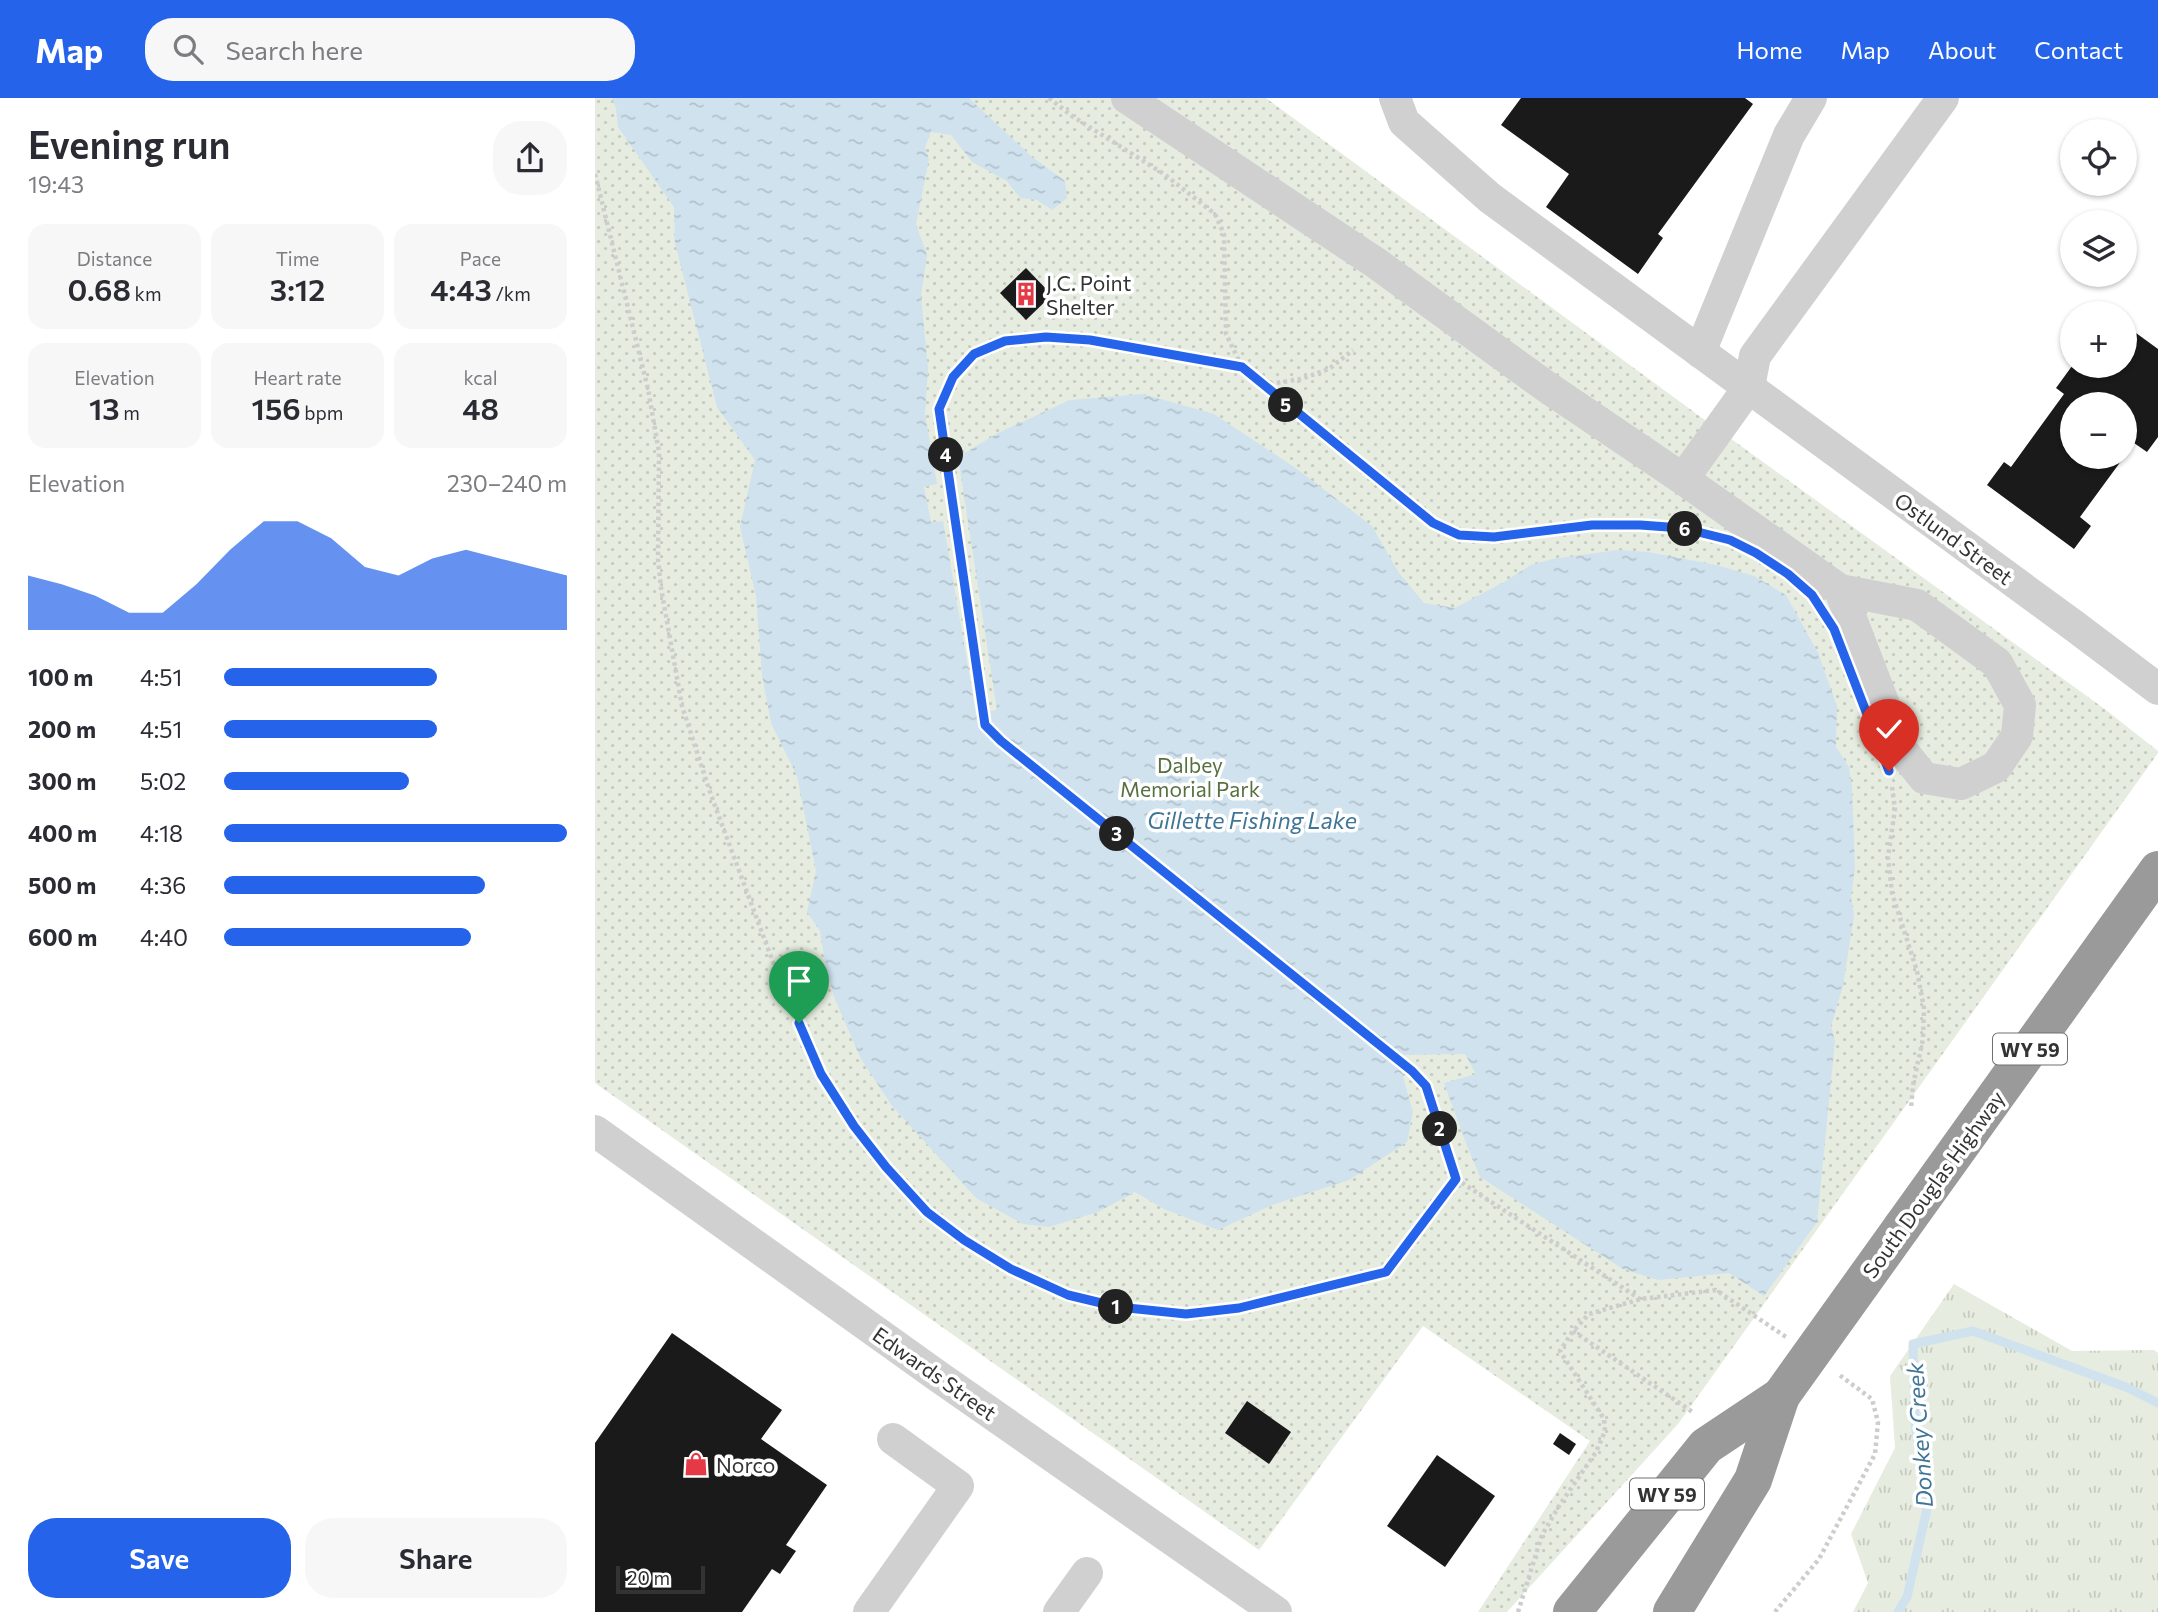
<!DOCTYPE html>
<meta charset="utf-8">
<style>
body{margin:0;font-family:Commissioner,sans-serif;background:#f7f7f7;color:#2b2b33;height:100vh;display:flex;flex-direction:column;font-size:26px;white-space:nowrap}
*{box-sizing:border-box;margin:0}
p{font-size:23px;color:#7c7c81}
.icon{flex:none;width:38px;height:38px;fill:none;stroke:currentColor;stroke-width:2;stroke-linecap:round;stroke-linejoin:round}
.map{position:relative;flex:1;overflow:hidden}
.sheet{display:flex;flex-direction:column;background:#fff;width:595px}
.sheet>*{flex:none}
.tools{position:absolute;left:1465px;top:21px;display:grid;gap:14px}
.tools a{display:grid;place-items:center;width:77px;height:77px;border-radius:50%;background:#fff;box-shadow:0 2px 5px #0004;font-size:35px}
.scale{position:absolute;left:21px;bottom:18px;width:89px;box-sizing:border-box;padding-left:7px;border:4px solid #333;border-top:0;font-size:19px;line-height:24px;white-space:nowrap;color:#333;-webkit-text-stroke:5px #fff;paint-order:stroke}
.pin{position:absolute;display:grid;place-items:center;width:60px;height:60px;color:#fff;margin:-72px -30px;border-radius:50% 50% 50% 0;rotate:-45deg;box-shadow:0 0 7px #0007}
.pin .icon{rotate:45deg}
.km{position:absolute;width:35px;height:35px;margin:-18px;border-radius:50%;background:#222;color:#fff;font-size:19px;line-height:35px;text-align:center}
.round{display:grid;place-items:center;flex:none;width:74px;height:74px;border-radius:28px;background:#f7f7f7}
.overview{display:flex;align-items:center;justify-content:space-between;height:119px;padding:0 28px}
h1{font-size:38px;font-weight:600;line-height:52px}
.figures{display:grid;grid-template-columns:repeat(3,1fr);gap:10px;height:119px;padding:7px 28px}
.figures div{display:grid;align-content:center;border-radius:18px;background:#f7f7f7;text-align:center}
.figures b{font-size:30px;font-weight:600}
.figures small{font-size:19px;font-weight:400}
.figures p{font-size:19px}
.chart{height:196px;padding:14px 28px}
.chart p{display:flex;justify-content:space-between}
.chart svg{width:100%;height:126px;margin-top:7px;fill:#2563eb;opacity:.7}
.cta{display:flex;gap:14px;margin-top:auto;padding:14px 28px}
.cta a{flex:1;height:80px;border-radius:28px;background:#2563eb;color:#fff;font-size:28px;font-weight:600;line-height:80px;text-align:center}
.cta a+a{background:#f7f7f7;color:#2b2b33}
ul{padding:0 28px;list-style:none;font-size:23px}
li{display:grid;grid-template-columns:112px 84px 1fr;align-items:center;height:52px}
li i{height:18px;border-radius:9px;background:#2563eb}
header{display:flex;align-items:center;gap:42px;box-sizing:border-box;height:98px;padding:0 35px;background:#2563eb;color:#fff}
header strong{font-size:33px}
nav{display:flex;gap:38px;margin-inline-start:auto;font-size:24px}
.search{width:490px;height:63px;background:#f7f7f7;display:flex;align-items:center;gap:18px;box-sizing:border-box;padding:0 24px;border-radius:28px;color:#7c7c81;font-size:26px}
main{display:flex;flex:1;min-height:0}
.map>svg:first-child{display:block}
.grass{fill:url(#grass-tufts)}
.park{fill:url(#park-dots)}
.water{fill:url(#water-ripples)}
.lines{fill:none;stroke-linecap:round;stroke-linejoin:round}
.stream{stroke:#cfe2ee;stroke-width:9}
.building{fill:#1a1a1a}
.path{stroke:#cdcdcd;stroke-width:4.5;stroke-dasharray:3.5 3.5;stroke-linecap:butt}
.minor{stroke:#d0d0d0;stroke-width:32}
.highway{stroke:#9a9a9a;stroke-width:38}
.highway-bridge{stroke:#9a9a9a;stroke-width:38}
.route-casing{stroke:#fff;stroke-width:14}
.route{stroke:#2563eb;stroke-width:9}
.labels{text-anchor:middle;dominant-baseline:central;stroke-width:7;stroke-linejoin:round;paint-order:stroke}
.shield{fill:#fff;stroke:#707070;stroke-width:2}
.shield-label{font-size:19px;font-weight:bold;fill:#333}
.poi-label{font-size:21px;fill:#333;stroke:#fff;text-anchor:start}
.street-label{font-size:21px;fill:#333;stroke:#fff}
.park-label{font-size:21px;fill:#56703f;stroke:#fff}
.water-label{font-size:23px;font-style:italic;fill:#3f7597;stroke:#fff}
</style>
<header>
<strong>Map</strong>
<div class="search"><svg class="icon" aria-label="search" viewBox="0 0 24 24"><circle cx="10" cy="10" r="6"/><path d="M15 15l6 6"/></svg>Search here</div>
<nav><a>Home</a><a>Map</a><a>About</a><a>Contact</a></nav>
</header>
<main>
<section class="sheet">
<div class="overview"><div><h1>Evening run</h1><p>19:43</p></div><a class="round"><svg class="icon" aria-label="share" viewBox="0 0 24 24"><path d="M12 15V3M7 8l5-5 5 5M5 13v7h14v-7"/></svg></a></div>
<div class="figures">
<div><p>Distance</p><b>0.68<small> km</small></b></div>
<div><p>Time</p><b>3:12</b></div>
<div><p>Pace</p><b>4:43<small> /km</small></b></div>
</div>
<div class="figures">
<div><p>Elevation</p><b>13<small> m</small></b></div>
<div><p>Heart rate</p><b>156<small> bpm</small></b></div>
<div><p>kcal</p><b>48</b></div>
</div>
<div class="chart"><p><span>Elevation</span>230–240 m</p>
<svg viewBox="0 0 160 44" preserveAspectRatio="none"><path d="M0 44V25L10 28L20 32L30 38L40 38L50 28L60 16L70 6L80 6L90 12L100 22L110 25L120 19L130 16L140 19L150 22L160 25V44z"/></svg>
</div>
<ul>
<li><b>100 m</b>4:51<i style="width:62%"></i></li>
<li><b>200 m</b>4:51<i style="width:62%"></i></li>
<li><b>300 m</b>5:02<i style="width:54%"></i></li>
<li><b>400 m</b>4:18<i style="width:100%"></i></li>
<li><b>500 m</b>4:36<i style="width:76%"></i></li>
<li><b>600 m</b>4:40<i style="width:72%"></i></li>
</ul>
<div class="cta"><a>Save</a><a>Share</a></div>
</section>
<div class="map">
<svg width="1563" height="1514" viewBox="0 0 1563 1514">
<defs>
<pattern id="grass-tufts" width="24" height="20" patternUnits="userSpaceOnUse" patternTransform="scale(1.75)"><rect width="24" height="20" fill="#e6ecdf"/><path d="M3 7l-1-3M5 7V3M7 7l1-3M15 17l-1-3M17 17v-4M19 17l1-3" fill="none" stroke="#c6cbc0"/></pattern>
<pattern id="park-dots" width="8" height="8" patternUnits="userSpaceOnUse" patternTransform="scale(1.75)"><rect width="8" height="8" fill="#e6ecdf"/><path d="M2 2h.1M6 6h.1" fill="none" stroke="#c6cbc0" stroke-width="1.8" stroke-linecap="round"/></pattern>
<pattern id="water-ripples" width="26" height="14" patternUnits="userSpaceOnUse" patternTransform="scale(1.75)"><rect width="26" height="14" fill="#cfe2ee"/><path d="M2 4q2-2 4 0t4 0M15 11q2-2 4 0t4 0" fill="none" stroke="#b2c2cd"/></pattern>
</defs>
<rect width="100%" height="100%" fill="#fff"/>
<polygon class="grass" points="1359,1186 1477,1253 1559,1252 1563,1255 1563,1514 1258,1514 1273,1485 1256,1436 1300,1350 1295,1278"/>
<polygon class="park" points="0,0 671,0 1103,317 1507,609 1563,653 1563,655 1083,1326 912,1514 883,1514 995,1343 828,1228 664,1452 0,985"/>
<polygon class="water" points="17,0 374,0 437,59 470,83 472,100 457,112 442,102 425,100 412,83 377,64 356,37 336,34 330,49 334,61 321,126 332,157 326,198 333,271 330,316 342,386 329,389 336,424 348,423 381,616 402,612 363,359 403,335 475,302 548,296 619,316 702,371 777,428 804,475 829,505 860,510 909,484 936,467 958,461 1023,452 1053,454 1121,467 1159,478 1191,497 1223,555 1242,608 1241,649 1254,669 1257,689 1260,770 1256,799 1259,817 1248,888 1236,928 1240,943 1222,1124 1169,1198 1134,1175 1063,1182 1028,1171 885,1079 871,1045 849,985 881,976 870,956 802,957 818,1014 812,1044 754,1082 677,1107 623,1132 569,1111 540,1094 503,1114 454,1129 428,1126 381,1100 297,1008 266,961 239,899 230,865 225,833 212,814 221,773 202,678 176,625 167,577 161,498 145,429 160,362 122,309 80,145 79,109 23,29 21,10"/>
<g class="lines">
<polyline class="stream" points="1303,1514 1312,1499 1332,1411 1320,1324 1318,1246 1378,1233 1531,1289 1563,1305"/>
</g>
<g class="building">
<polygon points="926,0 1150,0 1158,6 1063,136 1068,140 1043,176 951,109 974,76 906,27"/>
<polygon points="431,170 457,197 431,222 405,195"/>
<polygon points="1530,227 1563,251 1563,339 1552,354 1539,345 1530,358 1530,306 1477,306 1477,359 1529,359 1485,419 1496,428 1479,451 1392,387 1409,364 1416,369 1469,296 1461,290 1477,268 1530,268"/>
<polygon points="77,1235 187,1312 166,1341 232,1387 191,1447 201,1453 185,1476 177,1471 147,1514 0,1514 0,1345"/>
<polygon points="652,1303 696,1334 674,1366 630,1335"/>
<polygon points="965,1335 981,1346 974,1357 958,1346"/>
<polygon points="842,1357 900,1398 850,1469 792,1428"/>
</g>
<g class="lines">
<g class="path">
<path d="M 454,0 L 477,18 L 569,76 L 620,116 L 629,136 L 631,236 L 647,269 L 838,425 C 846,429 854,434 862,437 C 896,447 960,429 997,427 C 1034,424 1073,427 1110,435"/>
<path d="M 0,76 L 53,291 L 64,354 L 63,461 L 66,490 L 87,608 L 116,697 L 182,875 L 226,976 L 259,1028 L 291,1069 L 332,1114 L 369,1142 L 416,1171 L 473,1197 L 523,1209 L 591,1216 L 644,1211 L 791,1174 L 861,1081 L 831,988 L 817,973 L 406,643 L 391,627 L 344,311 C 353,291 360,271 378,257 C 427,218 586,257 647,269"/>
<polyline points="668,287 706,281 734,271 758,252"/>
<polyline points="1297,689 1300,711 1293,759 1297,795 1322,873 1329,910 1328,941 1318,987 1316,1010"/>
<polyline points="861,1081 1045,1201"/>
<polyline points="978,1233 1099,1315"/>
<polyline points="923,1514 947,1437 964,1408 1001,1354 1010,1333 1009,1321 965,1253 978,1233 994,1216 1046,1201 1121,1192 1191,1239"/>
<polyline points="1180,1514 1224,1461 1280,1356 1283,1324 1277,1301 1243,1276"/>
</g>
<g class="minor">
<polyline points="532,0 781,165 949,287 1088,381 1154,289 1160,258 1348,0"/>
<polyline points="800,0 809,24 895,100 1478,527 1563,591"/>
<polyline points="1105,254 1194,37 1216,0"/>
<polyline points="1088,381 1245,492 1322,507 1402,565 1425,607 1422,638 1401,669 1366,686 1329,680 1306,651 1245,492"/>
<polyline points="0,1033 344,1279 681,1514"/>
<polyline points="274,1514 363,1388 298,1341"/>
<polyline points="464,1514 492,1475"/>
</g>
<g class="highway">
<polyline points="1307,1129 1563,772"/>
<polyline points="977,1514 1111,1348 1186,1298"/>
<polyline points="1077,1514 1158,1382 1186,1298"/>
</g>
<polyline class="highway-bridge" points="1186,1298 1307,1129"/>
</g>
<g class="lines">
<g class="route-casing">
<polyline id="route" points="204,925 226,976 259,1028 291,1069 332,1114 369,1142 416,1171 473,1197 523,1209 591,1216 644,1210 791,1174 861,1081 831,988 817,973 406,643 390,627 344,311 358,279 379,256 410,243 451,239 495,242 647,269 838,425 864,437 899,439 997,427 1045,427 1087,430 1135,442 1161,455 1193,476 1217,497 1239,531 1294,673"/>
</g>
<use href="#route" class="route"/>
</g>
<defs>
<g id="building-bare" transform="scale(1.89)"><path d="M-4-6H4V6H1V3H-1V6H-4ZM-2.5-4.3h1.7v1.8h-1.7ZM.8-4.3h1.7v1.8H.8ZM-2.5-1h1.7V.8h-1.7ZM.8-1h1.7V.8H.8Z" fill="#e63946" stroke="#fff" stroke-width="2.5" paint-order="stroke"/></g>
<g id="shop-bare" transform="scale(1.89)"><path d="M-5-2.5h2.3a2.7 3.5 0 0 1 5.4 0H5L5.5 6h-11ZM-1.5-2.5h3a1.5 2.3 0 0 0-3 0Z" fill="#e63946" stroke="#fff" stroke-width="2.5" paint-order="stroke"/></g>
</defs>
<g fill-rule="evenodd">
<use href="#building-bare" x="431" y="196"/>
<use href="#shop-bare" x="101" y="1366"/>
</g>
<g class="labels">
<g class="shield">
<rect x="1398" y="935.5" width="74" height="31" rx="5"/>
<rect x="1035" y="1380.5" width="74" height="31" rx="5"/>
</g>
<g class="shield-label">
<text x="1435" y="951">WY 59</text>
<text x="1072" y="1396">WY 59</text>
</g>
<g class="poi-label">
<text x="451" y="184">J.C. Point<tspan x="451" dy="24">Shelter</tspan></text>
<text x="121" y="1366">Norco</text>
</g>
<g class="street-label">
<text transform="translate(1359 440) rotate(36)">Ostlund Street</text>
<text transform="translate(1338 1086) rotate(-54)">South Douglas Highway</text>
<text transform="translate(340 1275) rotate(35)">Edwards Street</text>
</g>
<g class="park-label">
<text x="595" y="666">Dalbey<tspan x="595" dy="24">Memorial Park</tspan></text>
</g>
<g class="water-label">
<text x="657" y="722">Gillette Fishing Lake</text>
<text transform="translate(1324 1337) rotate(-94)">Donkey Creek</text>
</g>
</g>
</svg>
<div class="tools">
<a><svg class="icon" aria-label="locate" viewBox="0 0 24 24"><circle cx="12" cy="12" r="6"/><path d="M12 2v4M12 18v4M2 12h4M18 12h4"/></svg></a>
<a><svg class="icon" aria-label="layers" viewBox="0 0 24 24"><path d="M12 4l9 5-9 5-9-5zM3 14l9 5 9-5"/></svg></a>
<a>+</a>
<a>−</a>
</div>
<div class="scale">20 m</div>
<div class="pin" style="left:204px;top:925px;background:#1e9e55"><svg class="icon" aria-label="arrive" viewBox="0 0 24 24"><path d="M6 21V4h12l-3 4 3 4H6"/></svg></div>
<div class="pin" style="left:1294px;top:673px;background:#d93025"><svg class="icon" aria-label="check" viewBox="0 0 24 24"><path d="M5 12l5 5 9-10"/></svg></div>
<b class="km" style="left:521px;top:1209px">1</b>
<b class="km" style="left:845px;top:1031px">2</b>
<b class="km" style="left:522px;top:736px">3</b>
<b class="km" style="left:351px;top:357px">4</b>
<b class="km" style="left:691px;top:307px">5</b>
<b class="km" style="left:1090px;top:431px">6</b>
</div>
</main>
